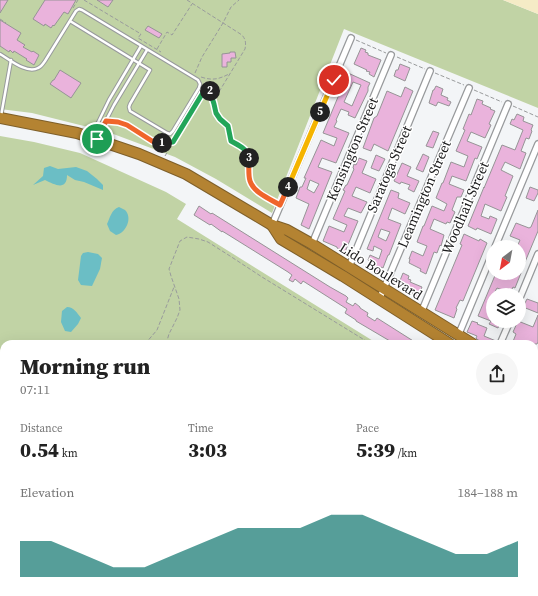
<!DOCTYPE html>
<meta charset="utf-8">
<style>
body{margin:0;font-family:"Source Serif 4",serif;background:#f6f6f6;color:#222;height:100vh;display:flex;flex-direction:column;font-size:15px;white-space:nowrap}
*{box-sizing:border-box;margin:0}
p{font-size:13px;color:#767676}
.icon{flex:none;width:22px;height:22px;fill:none;stroke:currentColor;stroke-width:2;stroke-linecap:round;stroke-linejoin:round}
.map{position:relative;flex:1;overflow:hidden}
.sheet{position:absolute;left:0px;top:340px;width:538px;height:256px;display:flex;flex-direction:column;background:#fff;border-radius:12px 12px 0 0;box-shadow:0 4px 16px #0002}
.sheet>*{flex:none}
.needle{width:26px;rotate:212deg}
.controls{position:absolute;left:486px;top:240px;display:grid;gap:8px}
.controls a{display:grid;place-items:center;width:40px;height:40px;border-radius:50%;background:#fff;box-shadow:0 4px 16px #0002;font-size:20px}
.pin{position:absolute;display:grid;place-items:center;width:34px;height:34px;color:#fff;margin:-17px;border:2px solid #fff;border-radius:50%;box-shadow:0 1px 4px #0007}
.km{position:absolute;width:20px;height:20px;margin:-10px;border-radius:50%;background:#222;color:#fff;font-size:11px;line-height:20px;text-align:center}
.round{display:grid;place-items:center;flex:none;width:42px;height:42px;border-radius:21px;background:#f6f6f6}
.overview{display:flex;align-items:center;justify-content:space-between;height:68px;padding:0 20px}
h1{font-size:22px;font-weight:800;line-height:30px}
.stats{display:grid;grid-template-columns:repeat(3,1fr);gap:6px;height:68px;padding:4px 20px}
.stats div{display:grid;align-content:center}
.stats b{font-size:20px;font-weight:800}
.stats small{font-size:11px;font-weight:400}
.stats p{font-size:11px}
.chart{height:112px;padding:8px 20px}
.chart p{display:flex;justify-content:space-between}
.chart svg{width:100%;height:72px;margin-top:4px;fill:#0f766e;opacity:.7}
.map>svg:first-child{display:block}
.green{fill:#c1d3a5}
.sand{fill:#f5ebc6}
.water{fill:#6bbec5}
.lines{fill:none;stroke-linecap:round;stroke-linejoin:round}
.stream{stroke:#6bbec5;stroke-width:1.5}
.building{fill:#eab3dc;stroke:#969496;fill-rule:evenodd}
.lane-casing{stroke:#989a9c;stroke-width:4.5}
.street-casing{stroke:#989a9c;stroke-width:8}
.highway-casing{stroke:#7e5f2a;stroke-width:12}
.path{stroke:#999b9c;stroke-width:1;stroke-dasharray:4 2;stroke-linecap:butt}
.lane{stroke:#fff;stroke-width:2.5}
.street{stroke:#fff;stroke-width:5.5}
.highway{stroke:#b48332;stroke-width:10}
.split-1-casing{stroke:#fff;stroke-width:8}
.split-2-casing{stroke:#fff;stroke-width:8}
.split-3-casing{stroke:#fff;stroke-width:8}
.split-4-casing{stroke:#fff;stroke-width:8}
.split-5-casing{stroke:#fff;stroke-width:8}
.split-6-casing{stroke:#fff;stroke-width:8}
.split-1{stroke:#f0652b;stroke-width:5}
.split-2{stroke:#22a559;stroke-width:5}
.split-3{stroke:#22a559;stroke-width:5}
.split-4{stroke:#f0652b;stroke-width:5}
.split-5{stroke:#f5b400;stroke-width:5}
.split-6{stroke:#f5b400;stroke-width:5}
.labels{text-anchor:middle;dominant-baseline:central;stroke-width:3;stroke-linejoin:round;paint-order:stroke}
.street-label{font-size:14px;fill:#1b1b1c;stroke:#fff}
</style>
<div class="map">
<svg width="538" height="596" viewBox="0 0 538 596">
<rect width="100%" height="100%" fill="#f3f5f7"/>
<g class="green">
<polygon points="0,0 503,0 538,14 538,108 344,29 272,213 216,179 175,157 108,132 32,113 0,109"/>
<polygon points="0,136 34,142 80,153 166,192 186,204 177,219 378,344 4,344 4,592 534,592 534,430 538,431 538,596 0,596"/>
</g>
<polygon class="sand" points="503,0 538,0 538,14"/>
<g class="water">
<path d="M 50,166 L 58,169 L 76,167 L 87,171 L 97,179 L 103,185 L 103,190 L 84,182 L 75,180 L 67,175 C 67,191 55,185 45,180 L 33,185 L 43,176 L 44,168 Z"/>
<path d="M 119,207 C 121,208 123,209 125,210 C 133,218 126,233 116,235 L 110,231 L 107,224 C 110,218 111,210 119,207 Z"/>
<polygon points="88,252 98,254 102,258 100,269 92,286 81,285 78,280 81,256 83,253"/>
<path d="M 67,307 C 74,307 77,313 81,318 L 78,324 L 71,332 L 65,331 L 61,322 L 62,311 Z"/>
<polygon points="112,592 230,592 231,596 126,596"/>
<polygon points="316,592 349,592 348,596 318,596"/>
</g>
<g class="lines">
<polyline class="stream" points="534,495 538,496"/>
</g>
<g class="building">
<polygon points="0,0 8,0 0,13"/>
<polygon points="45,0 76,0 68,14 64,12 54,26 53,25 51,28 45,24 44,26 33,19"/>
<polygon points="97,0 113,0 108,7"/>
<polygon points="0,20 21,33 17,40 25,45 23,47 32,52 33,51 39,55 34,65 26,60 27,59 14,51 13,53 10,50 9,52 0,46"/>
<polygon points="148,26 162,34 159,38 145,30"/>
<polygon points="361,48 366,50 365,52 368,53 368,55 381,60 374,77 369,74 370,72 366,71 367,70 354,64"/>
<polygon points="230,52 235,52 236,58 231,58 231,62 227,62 227,67 222,67 222,54 230,53"/>
<polygon points="400,64 410,68 405,81 394,76 396,70 398,70"/>
<polygon points="60,70 81,83 71,98 50,84 53,80 54,80"/>
<path d="M 348,73 L 370,83 L 368,87 L 368,91 L 355,118 L 348,115 L 349,112 L 341,109 L 336,120 L 337,121 L 334,127 L 349,133 L 336,163 L 322,158 L 318,167 L 332,172 L 309,229 L 301,225 L 309,204 L 296,198 L 300,187 L 302,187 L 306,178 L 304,178 L 321,140 L 334,146 L 337,138 L 323,133 ZM 353,82 L 361,85 L 352,106 L 344,102 ZM 310,180 L 319,184 L 314,193 L 307,189 Z"/>
<polygon points="436,86 443,89 441,95 448,98 447,100 451,102 449,106 438,102 436,106 429,103 433,90 434,90"/>
<polygon points="405,87 413,91 388,151 374,144 371,151 363,148 374,118 377,116 387,91 401,97"/>
<polygon points="477,99 483,101 482,104 491,108 490,109 495,111 489,124 491,125 485,138 471,132 467,141 482,147 477,159 475,158 466,181 452,176 449,184 464,190 461,197 457,197 452,210 455,212 450,223 447,222 446,224 434,219 430,229 444,235 441,246 440,245 437,253 434,252 426,274 420,271 421,269 409,263 410,259 409,259 412,251 423,256 427,246 417,242 423,226 424,226 432,206 444,211 447,204 436,198 442,183 443,183 451,162 464,167 468,156 456,151 465,130 463,129 469,114 471,115"/>
<polygon points="517,114 524,117 523,121 533,125 531,130 532,131 529,139 526,138 521,151 526,153 520,169 505,162 501,170 513,176 505,196 507,197 501,211 485,204 481,216 489,219 490,216 497,219 491,234 477,228 476,230 468,226 484,187 484,188 502,145 515,150 523,130 510,124 512,119 514,120"/>
<polygon points="433,131 439,133 433,148 426,146"/>
<polygon points="423,154 429,157 423,172 416,169"/>
<polygon points="376,155 385,159 379,171 371,168"/>
<polygon points="359,158 367,161 362,173 376,179 370,193 356,187 352,196 367,202 361,213 348,208 344,216 358,221 345,252 337,248 337,247 323,241 329,226 344,232 347,225 333,219 345,191 343,190 346,185 347,185 354,169 353,168 354,164 356,165"/>
<polygon points="402,163 411,167 407,176 419,181 414,192 408,189 410,185 401,182 400,184 394,181"/>
<polygon points="530,187 538,190 538,193 534,201 526,198"/>
<path d="M 391,190 L 399,193 L 398,198 L 410,203 L 405,214 L 392,208 L 388,219 L 401,224 L 389,255 L 388,255 L 383,268 L 381,267 L 380,270 L 379,269 L 377,273 L 369,269 L 370,266 L 369,265 L 370,261 L 368,260 L 370,255 L 379,259 L 382,250 L 374,246 L 373,251 L 367,249 ZM 381,229 L 390,232 L 386,241 L 378,237 Z"/>
<polygon points="199,206 211,214 212,213 322,282 330,287 346,296 348,298 346,302 353,306 355,303 360,307 360,308 368,313 367,316 375,321 377,318 418,344 395,344 356,321 356,320 345,313 347,309 303,281 301,284 295,279 293,282 289,280 292,275 288,272 227,234 222,231 222,232 211,224 210,225 194,215"/>
<polygon points="538,210 538,231 525,262 519,259 519,247 517,247 520,240 510,236 516,223 529,228 531,227"/>
<polygon points="464,234 479,241 480,239 487,243 463,301 460,300 456,308 457,309 454,318 435,310 462,245 460,244"/>
<polygon points="403,273 409,276 408,279 411,280 410,282 422,287 418,297 412,295 413,292 410,291 412,288 399,283"/>
<polygon points="496,273 521,273 515,288 513,287 510,293 497,288 493,295 493,321 501,321 498,328 489,324 491,321 478,316"/>
<polygon points="527,299 538,303 538,313 523,307"/>
<polygon points="538,315 538,342 537,344 512,344 516,334 513,332 518,321 533,327"/>
<polygon points="472,321 478,323 477,324 487,328 484,336 496,341 495,344 490,344 478,340 476,338 477,336 467,332"/>
</g>
<g class="lines">
<g class="lane-casing">
<g id="lane">
<path d="M 0,54 C 10,60 27,74 38,68 C 41,67 43,64 45,61 L 76,11 L 79,9 L 82,10 L 198,80 L 200,84 L 199,88 L 173,131 L 170,134 L 167,133 L 130,111 L 129,107 L 130,104 L 150,70 L 70,21"/>
<polyline points="1,116 11,60"/>
<polyline points="92,135 109,100 141,46"/>
<polyline points="97,138 114,105 147,50"/>
</g>
</g>
<g class="street-casing">
<g id="street">
<polyline points="272,225 351,38"/>
<polyline points="312,244 391,55"/>
<polyline points="495,247 538,144"/>
<polyline points="349,267 430,71"/>
<polyline points="379,300 469,88"/>
<polyline points="519,300 538,254"/>
<polyline points="421,313 508,104"/>
<polyline points="458,336 493,252"/>
<polyline points="500,344 510,321"/>
<polyline points="534,374 538,365"/>
</g>
</g>
<g class="highway-casing">
<g id="highway">
<polyline points="0,118 77,133 139,154 186,174 272,225 287,230 312,244 473,344"/>
<polyline points="272,225 281,239 343,276 450,344"/>
<polyline points="534,376 538,377"/>
<polyline points="534,388 538,389"/>
</g>
</g>
<g class="path">
<polyline points="84,0 141,34 138,38 161,52"/>
<path d="M 187,0 L 242,35 C 246,40 246,43 245,49 L 214,100"/>
<polyline points="73,8 78,0"/>
<polyline points="0,19 6,23"/>
<polyline points="356,40 386,53"/>
<polyline points="157,49 167,32 172,35 192,4"/>
<polyline points="397,57 425,69"/>
<polyline points="195,73 202,57 223,23 231,7 239,0"/>
<polyline points="435,73 464,85"/>
<path d="M 201,77 C 213,81 219,79 229,74"/>
<path d="M 204,83 L 212,94 L 216,113 L 220,119 L 228,126 L 231,141 C 236,144 243,147 247,151 C 254,159 244,177 253,187 C 258,194 269,198 276,203"/>
<polyline points="474,90 502,102"/>
<polyline points="513,106 538,117"/>
<polyline points="111,121 118,122 127,125 152,141 164,143 173,142"/>
<polyline points="165,156 207,87"/>
<polyline points="145,344 157,330 174,287"/>
<polyline points="166,344 169,334 177,318 180,310 179,299 171,276 169,269 180,241 187,237 199,239 208,242 230,256 262,277 371,344"/>
<polyline points="534,434 538,435"/>
<polyline points="534,560 538,560"/>
<polyline points="0,588 4,582"/>
<polyline points="95,592 107,596"/>
<polyline points="235,592 236,596"/>
<polyline points="307,592 309,596"/>
<polyline points="455,592 461,596"/>
<polyline points="456,592 465,596"/>
<polyline points="414,596 416,592"/>
</g>
<use href="#lane" class="lane"/>
<use href="#street" class="street"/>
<use href="#highway" class="highway"/>
</g>
<g class="lines">
<g class="split-1-casing">
<polyline id="split-1" points="97,139 106,121 118,122 127,125 152,141 162,143"/>
</g>
<g class="split-2-casing">
<polyline id="split-2" points="162,143 173,142 207,86 210,91"/>
</g>
<g class="split-3-casing">
<path id="split-3" d="M 210,91 L 214,104 L 216,113 L 220,119 L 228,126 L 231,141 C 238,145 248,149 249,158"/>
</g>
<g class="split-4-casing">
<path id="split-4" d="M 249,158 C 249,164 248,175 250,181 C 254,193 270,199 280,205 L 288,187"/>
</g>
<g class="split-5-casing">
<polyline id="split-5" points="288,187 320,112"/>
</g>
<g class="split-6-casing">
<polyline id="split-6" points="320,112 334,80"/>
</g>
<use href="#split-1" class="split-1"/>
<use href="#split-2" class="split-2"/>
<use href="#split-3" class="split-3"/>
<use href="#split-4" class="split-4"/>
<use href="#split-5" class="split-5"/>
<use href="#split-6" class="split-6"/>
</g>
<g class="labels">
<g class="street-label">
<text transform="translate(352 149) rotate(-67)">Kensington Street</text>
<text transform="translate(389 169) rotate(-67)">Saratoga Street</text>
<text transform="translate(424 194) rotate(-67)">Leamington Street</text>
<text transform="translate(465 208) rotate(-67)">Woodhail Street</text>
<text transform="translate(381 271) rotate(32)">Lido Boulevard</text>
</g>
</g>
</svg>
<div class="controls">
<a><svg class="needle" viewBox="-14 -14 28 28"><path d="M0-13l5 13h-10z" fill="#e53935"/><path d="M0 13l5-13h-10z" fill="#767676"/></svg></a>
<a><svg class="icon" aria-label="layers" viewBox="0 0 24 24"><path d="M12 4l9 5-9 5-9-5zM3 14l9 5 9-5"/></svg></a>
</div>
<div class="pin" style="left:97px;top:139px;background:#1e9e55"><svg class="icon" aria-label="arrive" viewBox="0 0 24 24"><path d="M6 21V4h12l-3 4 3 4H6"/></svg></div>
<div class="pin" style="left:334px;top:80px;background:#d93025"><svg class="icon" aria-label="check" viewBox="0 0 24 24"><path d="M5 12l5 5 9-10"/></svg></div>
<b class="km" style="left:162px;top:143px">1</b>
<b class="km" style="left:210px;top:91px">2</b>
<b class="km" style="left:249px;top:158px">3</b>
<b class="km" style="left:288px;top:187px">4</b>
<b class="km" style="left:320px;top:112px">5</b>
<section class="sheet">
<div class="overview"><div><h1>Morning run</h1><p>07:11</p></div><a class="round"><svg class="icon" aria-label="share" viewBox="0 0 24 24"><path d="M12 15V3M7 8l5-5 5 5M5 13v7h14v-7"/></svg></a></div>
<div class="stats">
<div><p>Distance</p><b>0.54<small> km</small></b></div>
<div><p>Time</p><b>3:03</b></div>
<div><p>Pace</p><b>5:39<small> /km</small></b></div>
</div>
<div class="chart"><p><span>Elevation</span>184–188 m</p>
<svg viewBox="0 0 160 44" preserveAspectRatio="none"><path d="M0 44V22L10 22L20 30L30 38L40 38L50 30L60 22L70 14L80 14L90 14L100 6L110 6L120 14L130 22L140 30L150 30L160 22V44z"/></svg>
</div>
</section>
</div>
